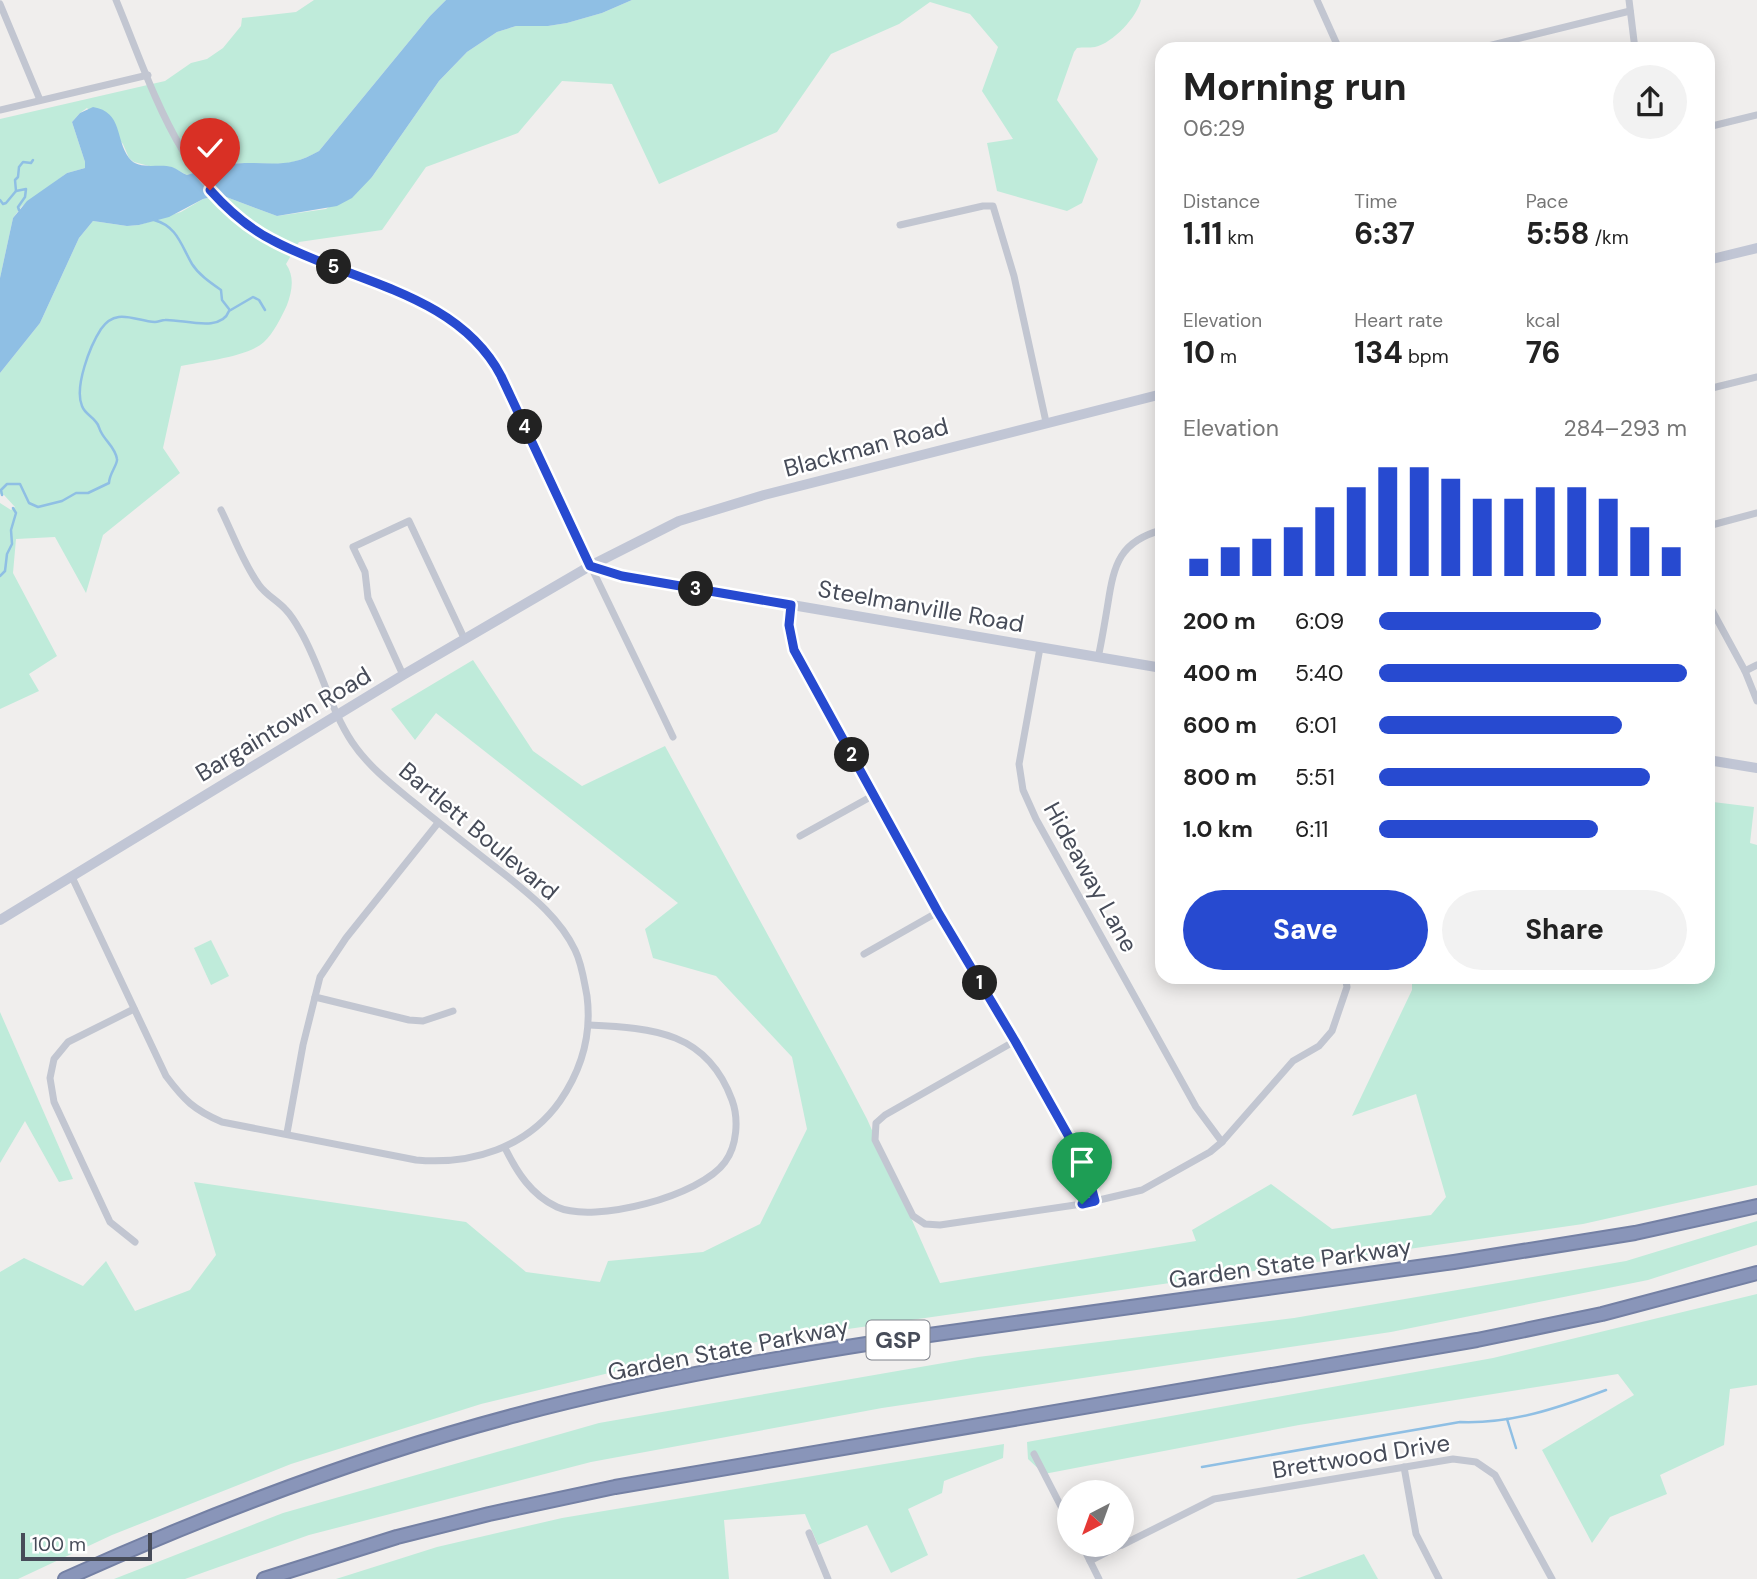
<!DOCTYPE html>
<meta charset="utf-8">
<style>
body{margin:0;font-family:"DM Sans",sans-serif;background:#f2f2f2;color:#222;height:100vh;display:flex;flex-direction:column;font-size:26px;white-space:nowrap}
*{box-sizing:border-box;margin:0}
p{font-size:23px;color:#767676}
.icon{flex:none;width:38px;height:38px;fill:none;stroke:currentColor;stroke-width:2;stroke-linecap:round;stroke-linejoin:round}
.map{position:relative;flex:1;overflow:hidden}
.panel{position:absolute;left:1155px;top:42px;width:560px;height:942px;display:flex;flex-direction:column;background:#fff;border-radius:21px;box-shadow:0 4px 18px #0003}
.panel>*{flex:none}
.needle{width:46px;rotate:221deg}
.tools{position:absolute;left:1057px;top:1480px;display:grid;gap:14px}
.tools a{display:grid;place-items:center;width:77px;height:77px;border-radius:50%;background:#fff;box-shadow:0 4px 18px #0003;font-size:35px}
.scale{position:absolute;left:21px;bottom:18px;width:131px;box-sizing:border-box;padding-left:7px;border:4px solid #474c59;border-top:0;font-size:19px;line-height:24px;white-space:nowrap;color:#474c59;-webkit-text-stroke:5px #fff;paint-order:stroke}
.pin{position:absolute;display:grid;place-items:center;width:60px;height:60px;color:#fff;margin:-72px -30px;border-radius:50% 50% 50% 0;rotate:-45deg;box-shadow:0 0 7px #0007}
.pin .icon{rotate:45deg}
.km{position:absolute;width:35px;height:35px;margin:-18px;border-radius:50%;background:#222;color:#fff;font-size:19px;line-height:35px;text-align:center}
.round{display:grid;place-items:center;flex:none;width:74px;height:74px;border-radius:37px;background:#f2f2f2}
.summary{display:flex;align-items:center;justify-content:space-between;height:119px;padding:0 28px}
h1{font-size:38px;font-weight:700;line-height:52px}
.figures{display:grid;grid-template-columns:repeat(3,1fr);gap:10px;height:119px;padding:7px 28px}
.figures div{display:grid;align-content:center}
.figures b{font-size:30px;font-weight:700}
.figures small{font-size:19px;font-weight:400}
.figures p{font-size:19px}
.chart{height:196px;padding:14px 28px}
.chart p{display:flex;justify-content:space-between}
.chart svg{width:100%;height:126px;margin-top:7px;stroke:#274ad0;stroke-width:6}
.button{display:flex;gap:14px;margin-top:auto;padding:14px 28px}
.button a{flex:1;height:80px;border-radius:42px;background:#274ad0;color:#fff;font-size:28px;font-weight:700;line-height:80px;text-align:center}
.button a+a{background:#f2f2f2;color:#222}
ul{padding:0 28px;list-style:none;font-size:23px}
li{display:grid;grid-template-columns:112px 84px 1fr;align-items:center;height:52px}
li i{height:18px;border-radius:9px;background:#274ad0}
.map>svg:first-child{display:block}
.green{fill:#bfebda}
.water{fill:#8fbfe4}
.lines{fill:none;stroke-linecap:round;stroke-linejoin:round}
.stream{stroke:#8fbfe4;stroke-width:2.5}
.highway-casing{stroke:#7480a4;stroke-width:16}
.street{stroke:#c2c6d1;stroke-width:7}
.secondary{stroke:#c1c6d5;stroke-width:10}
.highway{stroke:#8995b9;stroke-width:12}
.route-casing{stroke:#fff;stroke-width:14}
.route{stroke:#274ad0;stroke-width:9}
.labels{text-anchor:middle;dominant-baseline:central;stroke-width:5;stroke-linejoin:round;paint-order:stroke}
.shield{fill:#fff;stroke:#7e828b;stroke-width:2}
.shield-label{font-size:23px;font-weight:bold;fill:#474c59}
.street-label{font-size:24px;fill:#474c59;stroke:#fff}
</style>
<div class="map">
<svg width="1757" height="1579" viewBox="0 0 1757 1579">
<rect width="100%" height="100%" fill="#f0eeed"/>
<g class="green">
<path d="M 314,0 L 446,0 L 430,16 L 319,151 C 283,172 267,160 231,164 C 216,165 201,170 187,175 L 171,167 L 149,166 L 134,162 L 129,158 L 123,144 L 87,108 L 80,113 L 72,122 L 85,162 L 85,168 L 67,173 L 22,206 L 13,218 L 0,278 L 0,119 L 165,81 L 191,63 L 207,59 L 223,48 L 241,26 L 242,18 L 296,12 Z"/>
<path d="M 632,0 L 1141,0 C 1137,17 1113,43 1095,47 C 1089,48 1083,47 1077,48 L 1074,52 L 1057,100 L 1098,159 L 1082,203 L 1067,211 L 997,191 L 987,143 L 1013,139 L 982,91 L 998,47 L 970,14 L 930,2 L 899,24 L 831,54 L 777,132 L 659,184 L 612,84 L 562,81 L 518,133 L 426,167 L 382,230 L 299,242 L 286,264 C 295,277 292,291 287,305 C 282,316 273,334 264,342 C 247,357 204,361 181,366 L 163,448 L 180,473 L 103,535 L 86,593 L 55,537 L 16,539 L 13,573 L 57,656 L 29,674 L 39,691 L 0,709 L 0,503 L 11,510 L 15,507 L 4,495 L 0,494 L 0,373 L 40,323 L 79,238 L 93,221 L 127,226 L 139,225 L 181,212 L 203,199 L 221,195 L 277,216 L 326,209 L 372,177 L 439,81 L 467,52 L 497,32 L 516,26 L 548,26 L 567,23 L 602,13 Z"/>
<polygon points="473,660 533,751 582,786 665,746 844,1075 867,1119 940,1283 1196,1241 1192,1230 1271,1184 1332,1229 1431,1215 1446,1197 1416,1094 1352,1116 1412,990 1412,977 1708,976 1708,817 1713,802 1754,807 1750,843 1757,845 1757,1185 1583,1224 708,1349 481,1404 291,1464 112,1535 18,1579 0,1579 0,1272 24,1258 83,1286 106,1261 135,1311 190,1290 216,1255 194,1182 466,1222 526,1272 600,1282 608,1261 703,1252 760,1224 807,1129 792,1057 716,976 653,958 645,929 678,903 436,713 415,740 391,709"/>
<polygon points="211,940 229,976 211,985 194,948"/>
<polygon points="0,1012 73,1179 59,1182 25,1121 0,1163"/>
<polygon points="1757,1221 1757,1245 1648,1280 1391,1332 882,1408 591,1462 309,1535 185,1579 114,1579 283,1513 599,1423 978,1357 1294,1318 1626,1261"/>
<polygon points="1757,1294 1757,1385 1730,1389 1724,1445 1660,1475 1667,1494 1610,1517 1592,1543 1542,1450 1634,1395 1618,1374 1299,1425 1044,1474 1028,1459 1027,1442 1493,1358"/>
<polygon points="1004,1444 1003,1458 944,1481 942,1493 908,1509 928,1555 891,1573 867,1525 818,1545 805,1514 724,1520 729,1579 336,1579 437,1547 562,1518"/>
<polygon points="1364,1554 1378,1579 1296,1579"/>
</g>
<path class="water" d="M 446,0 L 632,0 L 602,13 L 567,23 L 548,26 L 516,26 L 497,32 L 467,52 L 439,81 L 372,177 L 352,198 L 337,206 L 277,216 L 221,195 L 203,199 L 169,217 L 139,225 L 127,226 L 93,221 L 79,238 L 40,323 L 0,373 L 0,278 L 13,218 L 27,201 L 67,173 L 85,168 L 85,162 L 72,122 L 80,113 L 93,107 C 123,112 115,139 129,158 C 139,171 159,163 172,167 C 177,169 182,173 187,175 C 201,170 216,165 231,164 C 266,160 285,171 319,151 L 430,16 Z"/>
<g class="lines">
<g class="stream">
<polyline points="16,191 15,180 18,177 19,167 23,162 31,163 33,160"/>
<polyline points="0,200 3,204 6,203 16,191 26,189 25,197 18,207 19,210"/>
<path d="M 154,220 C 177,226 181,245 192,264 C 199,275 211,283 221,290 L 222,300 L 229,309"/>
<path d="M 2,495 L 1,490 L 7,484 L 20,484 L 29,503 L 38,507 L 62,501 L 76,493 L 88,493 L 109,483 C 109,474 118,464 117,459 C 115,447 106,442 101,432 C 99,429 99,425 96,422 C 92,416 85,414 82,406 C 74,387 90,346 101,329 C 116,307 135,321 155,322 C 158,322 162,320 165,320 C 183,319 221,333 229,311 L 253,297 L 259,300 L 265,310"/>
<polyline points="0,576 5,571 7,554 12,544 11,530 16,513 13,508"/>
<polyline points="1507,1419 1516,1448"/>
<path d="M 1202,1467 L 1460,1422 C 1512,1424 1558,1408 1606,1390"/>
</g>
<g class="highway-casing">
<g id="highway">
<path d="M 65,1579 C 211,1513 361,1456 516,1415 C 636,1383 757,1361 879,1342 L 1454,1262 L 1635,1233 L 1757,1206"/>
<polyline points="264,1579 397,1537 489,1514 615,1487 1477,1340 1602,1314 1757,1273"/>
</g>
</g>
<g class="street">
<path d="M 116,0 C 153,89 179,184 266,237 C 290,252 317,261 343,271 C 390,290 443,305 478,342 C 506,370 530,437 547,474 C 588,562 631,649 673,737"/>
<polyline points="1317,0 1339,49"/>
<polyline points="1629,0 1635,49"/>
<polyline points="0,4 40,100"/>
<polyline points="1476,49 1630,11"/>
<polyline points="0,110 148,75"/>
<polyline points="1708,127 1757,115"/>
<polyline points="900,225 983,206 993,206 1014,276 1046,422"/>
<polyline points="1708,389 1757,377"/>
<polyline points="1708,526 1757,513"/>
<polyline points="1708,603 1745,671 1757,701"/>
<polyline points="791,605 789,626 794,650 938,912 1015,1041 1086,1167 1095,1201"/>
<polyline points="1040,648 1019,764 1023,790 1036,819 1196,1107 1222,1142"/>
<path d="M 1098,658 C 1102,640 1105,621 1108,603 C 1114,564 1120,541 1162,530"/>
<polyline points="1745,671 1757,665"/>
<polyline points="403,675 368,598 365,572 353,547 409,521 465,640"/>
<polyline points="800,836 874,795"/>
<path d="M 72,877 L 166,1076 C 184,1100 194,1110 222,1122 L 416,1160 C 471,1165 527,1148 560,1101 C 582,1069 592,1035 587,996 C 584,981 582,964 575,950 C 560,919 534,898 508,877 C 476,852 444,827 412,801 C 391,784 368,766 352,742 C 330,709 321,667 301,632 C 297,625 292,616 286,610 C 278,601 266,595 259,585 C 243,563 233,534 221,510"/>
<polyline points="864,954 938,912"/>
<polyline points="315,997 409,1020 423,1021 453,1011"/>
<polyline points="134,1009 68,1042 54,1059 50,1078 54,1102 110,1222 135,1242"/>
<polyline points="1015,1041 885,1115 876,1123 875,1140 913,1216 925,1224 940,1225 1082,1204 1142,1190 1210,1152 1222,1142 1293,1061 1319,1046 1332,1031 1347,987 1345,976"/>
<polyline points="287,1133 303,1045 320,977 346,938 438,823"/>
<path d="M 505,1148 C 517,1172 531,1195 557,1207 C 594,1224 701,1196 725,1162 C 737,1146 739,1119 732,1100 C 707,1032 654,1028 589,1025"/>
<polyline points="1034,1454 1069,1522"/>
<polyline points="1404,1467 1416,1534 1439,1579"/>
<polyline points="809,1533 828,1579"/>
<polyline points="1082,1545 1099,1579"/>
<polyline points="1122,1545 1214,1499 1453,1459 1476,1462 1495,1475 1552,1579"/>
<polyline points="1090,1561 1121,1545"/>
</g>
<g class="secondary">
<polyline points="1708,260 1757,248"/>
<polyline points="590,566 622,576 1162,668"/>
<polyline points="1708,760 1757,768"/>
<polyline points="0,920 403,675 590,566 679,521 764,495 1162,394"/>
</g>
<use href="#highway" class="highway"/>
</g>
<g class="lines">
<g class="route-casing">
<path id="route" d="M 210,190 C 228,210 248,228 272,240 C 349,282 457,292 501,376 L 590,566 L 622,576 L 791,605 L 789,625 L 794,650 L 938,912 L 1015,1041 L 1086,1167 L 1095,1201 L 1082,1204"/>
</g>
<use href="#route" class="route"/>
</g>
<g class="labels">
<rect class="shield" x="866.5" y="1320.5" width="63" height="39" rx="5"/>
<g class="shield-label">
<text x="898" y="1340">GSP</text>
</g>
<g class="street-label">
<text transform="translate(866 447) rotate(-15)">Blackman Road</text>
<text transform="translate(921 606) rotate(10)">Steelmanville Road</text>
<text transform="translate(283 724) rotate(-31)">Bargaintown Road</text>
<text transform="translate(479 831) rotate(40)">Bartlett Boulevard</text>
<text transform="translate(1091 877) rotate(61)">Hideaway Lane</text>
<text transform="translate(1290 1263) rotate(-8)">Garden State Parkway</text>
<text transform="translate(728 1349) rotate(-11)">Garden State Parkway</text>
<text transform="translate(1361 1456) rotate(-9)">Brettwood Drive</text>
</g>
</g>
</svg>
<div class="tools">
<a><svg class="needle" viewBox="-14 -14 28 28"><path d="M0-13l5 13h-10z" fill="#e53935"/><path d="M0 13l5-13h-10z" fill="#767676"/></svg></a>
</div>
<div class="scale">100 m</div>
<div class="pin" style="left:1082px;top:1204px;background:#1e9e55"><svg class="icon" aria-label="arrive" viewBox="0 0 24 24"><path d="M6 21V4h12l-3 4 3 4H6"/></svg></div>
<div class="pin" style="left:210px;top:190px;background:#d93025"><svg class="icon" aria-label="check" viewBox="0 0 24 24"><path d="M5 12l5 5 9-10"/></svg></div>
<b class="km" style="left:980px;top:983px">1</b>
<b class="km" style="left:852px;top:755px">2</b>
<b class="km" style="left:696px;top:589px">3</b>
<b class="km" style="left:525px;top:427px">4</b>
<b class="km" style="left:334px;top:267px">5</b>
<section class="panel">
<div class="summary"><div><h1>Morning run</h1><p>06:29</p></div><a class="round"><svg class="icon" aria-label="share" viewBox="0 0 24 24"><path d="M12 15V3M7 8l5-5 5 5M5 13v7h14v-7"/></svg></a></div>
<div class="figures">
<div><p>Distance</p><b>1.11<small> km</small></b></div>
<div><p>Time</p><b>6:37</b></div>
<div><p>Pace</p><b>5:58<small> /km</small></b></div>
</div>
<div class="figures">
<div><p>Elevation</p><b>10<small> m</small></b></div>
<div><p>Heart rate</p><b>134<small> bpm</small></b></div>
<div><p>kcal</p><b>76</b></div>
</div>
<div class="chart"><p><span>Elevation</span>284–293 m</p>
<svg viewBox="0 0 160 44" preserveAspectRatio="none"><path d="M5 44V38M15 44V34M25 44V31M35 44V27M45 44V20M55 44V13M65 44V6M75 44V6M85 44V10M95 44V17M105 44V17M115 44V13M125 44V13M135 44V17M145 44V27M155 44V34"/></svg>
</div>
<ul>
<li><b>200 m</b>6:09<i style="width:72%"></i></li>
<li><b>400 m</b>5:40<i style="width:100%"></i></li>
<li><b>600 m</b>6:01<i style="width:79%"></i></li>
<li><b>800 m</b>5:51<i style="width:88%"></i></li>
<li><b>1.0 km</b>6:11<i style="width:71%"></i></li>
</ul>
<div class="button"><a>Save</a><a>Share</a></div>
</section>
</div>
